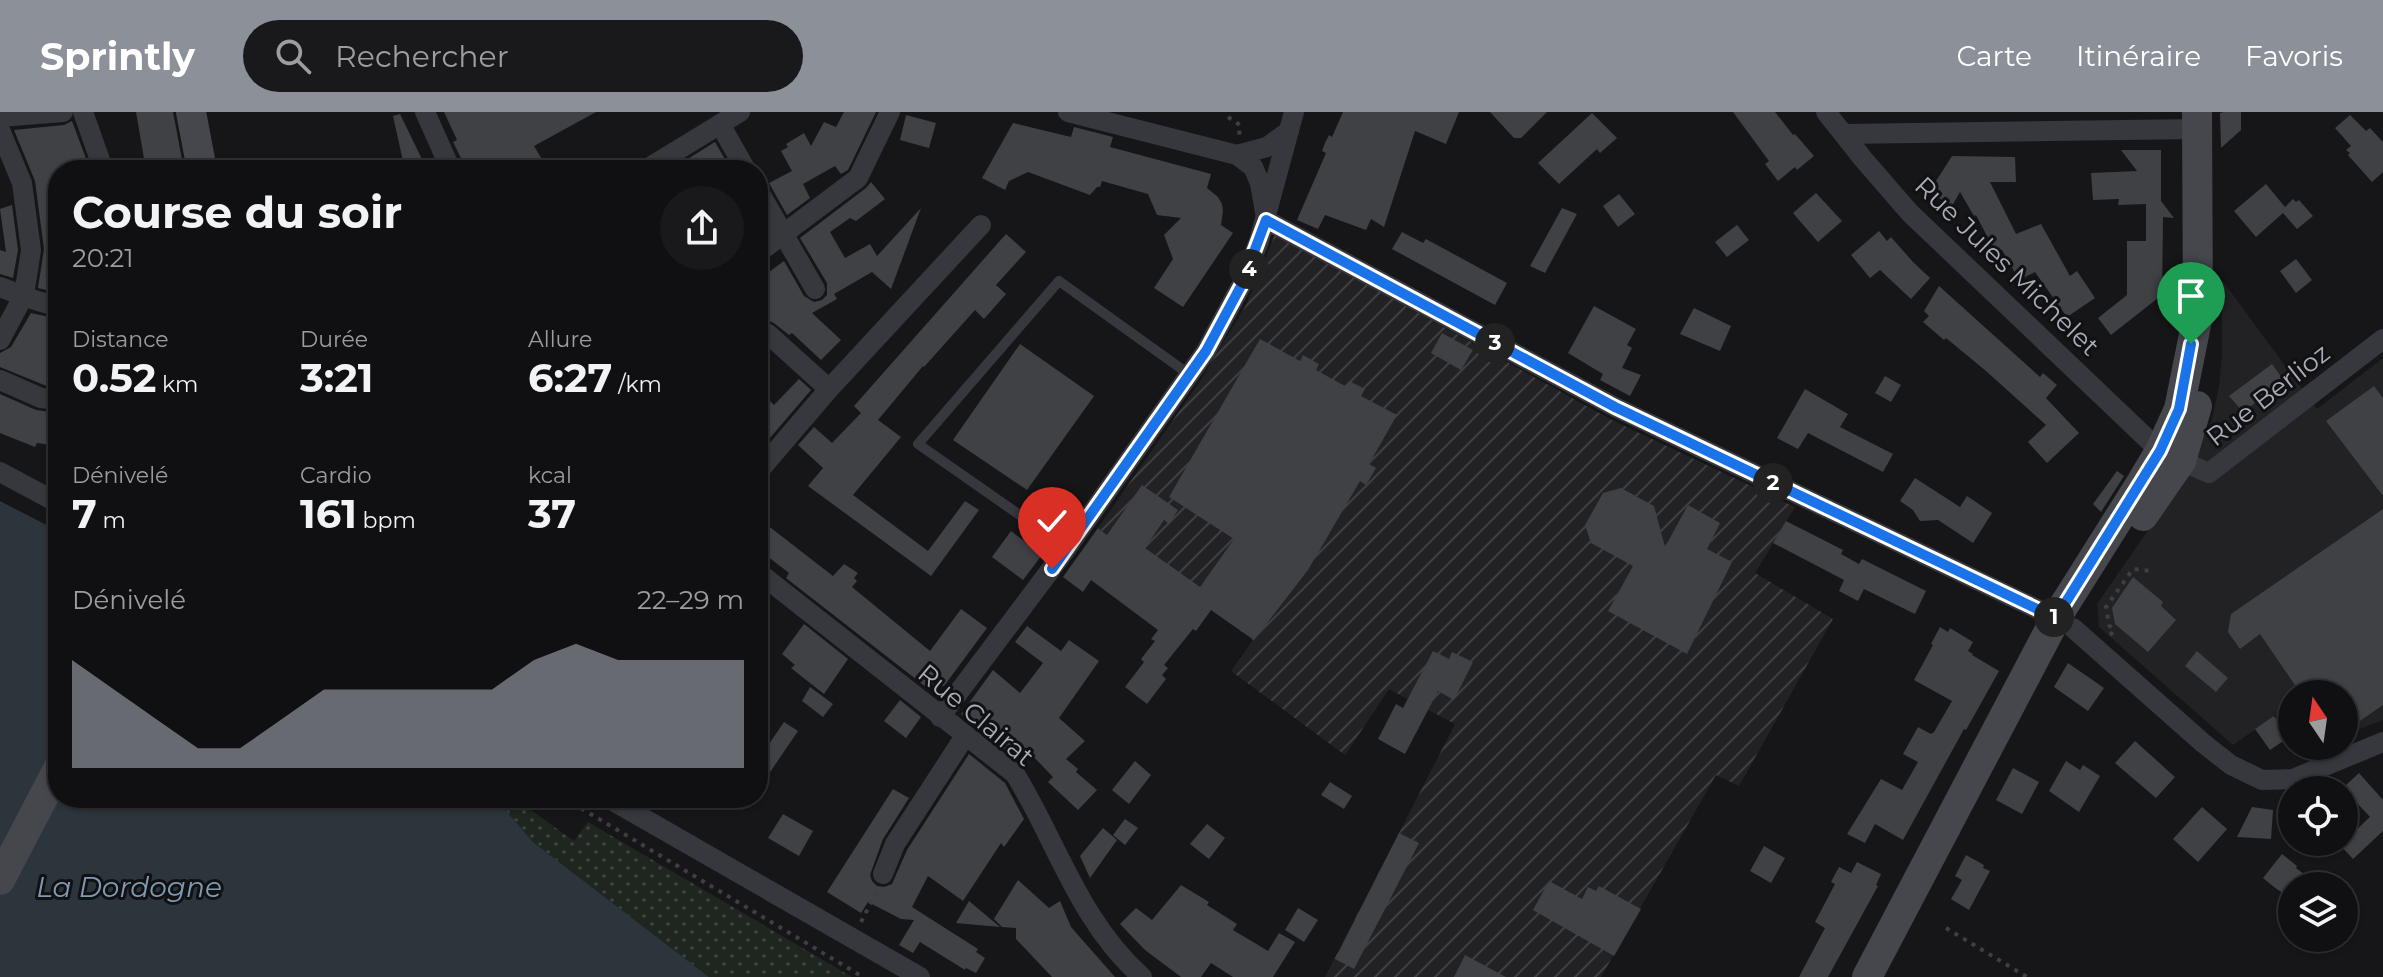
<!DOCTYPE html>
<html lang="fr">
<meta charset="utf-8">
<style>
body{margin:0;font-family:Montserrat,sans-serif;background:#19191b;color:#f1f3f6;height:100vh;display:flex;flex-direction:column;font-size:30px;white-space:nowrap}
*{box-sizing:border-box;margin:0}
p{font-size:26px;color:#9c9d9f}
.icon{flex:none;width:44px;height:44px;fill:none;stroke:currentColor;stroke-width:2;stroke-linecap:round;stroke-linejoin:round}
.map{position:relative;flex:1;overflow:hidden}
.side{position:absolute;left:48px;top:48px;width:720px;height:648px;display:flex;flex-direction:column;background:#101012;border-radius:32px;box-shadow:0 2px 6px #0004,0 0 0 2px #303032}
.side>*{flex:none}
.needle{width:52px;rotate:347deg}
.buttons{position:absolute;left:2278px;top:568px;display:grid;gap:16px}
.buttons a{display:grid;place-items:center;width:80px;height:80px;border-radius:50%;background:#101012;box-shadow:0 2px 6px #0004,0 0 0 2px #303032;font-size:40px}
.pin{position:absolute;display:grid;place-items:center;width:68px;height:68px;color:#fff;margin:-82px -34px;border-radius:50% 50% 50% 0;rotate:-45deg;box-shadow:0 0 8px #0007}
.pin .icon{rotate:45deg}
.km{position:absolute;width:40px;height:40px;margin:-20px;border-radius:50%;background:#222;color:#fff;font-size:22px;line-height:40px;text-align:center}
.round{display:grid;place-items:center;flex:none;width:84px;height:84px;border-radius:42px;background:#19191b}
.summary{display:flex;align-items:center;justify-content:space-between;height:136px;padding:0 24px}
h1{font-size:44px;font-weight:700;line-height:60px}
.figures{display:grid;grid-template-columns:repeat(3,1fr);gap:12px;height:136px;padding:8px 24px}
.figures div{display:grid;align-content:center}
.figures b{font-size:40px;font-weight:700}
.figures small{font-size:22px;font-weight:400}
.figures p{font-size:22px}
.chart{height:224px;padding:16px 24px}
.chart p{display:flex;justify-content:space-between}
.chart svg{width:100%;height:144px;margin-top:8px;fill:#8c9099;opacity:.7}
header{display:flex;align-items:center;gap:48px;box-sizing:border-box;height:112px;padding:0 40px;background:#8c9099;color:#fff}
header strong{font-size:38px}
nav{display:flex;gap:44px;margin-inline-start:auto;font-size:28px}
.search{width:560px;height:72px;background:#19191b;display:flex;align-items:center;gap:20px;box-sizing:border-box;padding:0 28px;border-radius:44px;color:#9c9d9f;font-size:30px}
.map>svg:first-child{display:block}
.built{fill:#222225}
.industrial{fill:url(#industrial-furrows)}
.grass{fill:url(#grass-dots)}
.water{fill:#2c353c}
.building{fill:#404145}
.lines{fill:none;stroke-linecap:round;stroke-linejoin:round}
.path{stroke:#3d3f44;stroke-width:4;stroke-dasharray:4 6;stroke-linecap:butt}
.lane{stroke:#37383d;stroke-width:10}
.street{stroke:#37383d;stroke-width:20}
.secondary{stroke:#45474d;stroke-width:30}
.route-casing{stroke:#fff;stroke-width:16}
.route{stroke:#1a73e8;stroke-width:10}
.labels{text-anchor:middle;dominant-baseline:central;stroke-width:6;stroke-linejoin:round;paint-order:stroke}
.street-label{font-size:26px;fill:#a8adb8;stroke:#111113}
.water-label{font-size:28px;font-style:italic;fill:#7f9bb3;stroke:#111113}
</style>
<header>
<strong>Sprintly</strong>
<div class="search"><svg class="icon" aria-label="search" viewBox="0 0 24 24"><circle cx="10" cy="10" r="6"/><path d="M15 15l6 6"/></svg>Rechercher</div>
<nav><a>Carte</a><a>Itinéraire</a><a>Favoris</a></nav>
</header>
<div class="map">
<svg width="2383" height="865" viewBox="0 0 2383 865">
<defs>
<pattern id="industrial-furrows" width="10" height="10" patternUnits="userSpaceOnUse" patternTransform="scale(2)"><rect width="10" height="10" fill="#222225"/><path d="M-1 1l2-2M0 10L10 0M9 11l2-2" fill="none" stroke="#3f3f43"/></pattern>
<pattern id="grass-dots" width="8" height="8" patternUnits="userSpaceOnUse" patternTransform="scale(2)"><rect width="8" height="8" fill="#1e261f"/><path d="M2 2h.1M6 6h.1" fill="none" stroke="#3c433d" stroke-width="1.8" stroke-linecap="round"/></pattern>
</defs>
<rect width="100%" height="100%" fill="#161618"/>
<polygon class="built" points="2222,168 2317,297 2383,246 2383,608 2344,623 2344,582 2292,582 2292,610 2283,598 2233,633 2099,515 2097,492 2151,414 2192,350 2212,307 2219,274 2222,243"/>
<polygon class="industrial" points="1275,122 1612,308 1795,395 1755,461 1833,507 1739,674 1716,663 1601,865 1325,865 1455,612 1389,577 1345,643 1231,559 1253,528 1098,416 1198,272 1246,193"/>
<polygon class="grass" points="495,686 514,686 574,729 588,710 852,865 709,865 533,730"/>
<polygon class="water" points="0,389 58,419 58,686 495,686 533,730 709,865 0,865"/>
<g class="building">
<polygon points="136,0 173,0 184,58 146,58"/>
<polygon points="444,0 596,0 534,34 543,49 525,58 467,58 453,30 457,28"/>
<polygon points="844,0 876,0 848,58 841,62 835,54 803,72 810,86 787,103 769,71 792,59 781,39 788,35 786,32 804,21 811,34 824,10 836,15"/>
<polygon points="1343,0 1459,0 1446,32 1415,19 1384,115 1371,107 1366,118 1325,103 1318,117 1297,108 1326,41 1322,39 1325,31 1329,23 1332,25"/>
<polygon points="1490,0 1547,0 1521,26 1514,26"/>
<polygon points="1733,0 1775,0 1793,23 1795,22 1814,44 1797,58 1795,55 1778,69 1765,52 1769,49"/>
<polygon points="2224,0 2241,0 2241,18 2221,36 2220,1"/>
<polygon points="1592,1 1617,26 1600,41 1597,37 1559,72 1538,51"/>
<polygon points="400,2 418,39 427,58 405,58 393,4"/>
<polygon points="906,3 936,11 929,36 900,28"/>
<polygon points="2350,3 2366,19 2370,16 2383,30 2383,60 2372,70 2348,43 2350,41 2346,38 2351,34 2335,16"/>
<polygon points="72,9 88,52 92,58 58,58 58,181 38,176 44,137 35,69 14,18 64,13"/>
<polygon points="1013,11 1071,25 1074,15 1113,25 1110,35 1211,62 1207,76 1218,85 1222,92 1223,99 1221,113 1233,121 1183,195 1154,176 1173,147 1164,123 1181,106 1157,103 1148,82 1102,69 1100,75 1097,75 1090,83 1028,60 1009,69 1005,78 982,66"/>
<polygon points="715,30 726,49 710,58 670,58"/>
<polygon points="2121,38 2161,38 2161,89 2174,106 2163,105 2162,186 2158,186 2111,223 2098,206 2127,183 2127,129 2146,129 2146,92 2118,93 2119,87 2093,88 2091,61 2137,59"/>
<polygon points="1952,44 2015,45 2016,70 1990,70 2016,122 2041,112 2070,164 2077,159 2095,186 2067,205 2035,160 2019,168 2002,138 1996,141 1976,103 1974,104 1960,80 1952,94 1929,80"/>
<polygon points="871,70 885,87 856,109 850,106 830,120 845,146 870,132 877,144 921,96 891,177 872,160 834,182 837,187 812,201 841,228 821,248 792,221 789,223 774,211 758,204 758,168 784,149 804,184 814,190 822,188 827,183 827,171 800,126 866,76"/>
<polygon points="2266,72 2285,95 2293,87 2296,90 2299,88 2313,104 2297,117 2283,101 2256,125 2234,99"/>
<polygon points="1816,81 1842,109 1818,130 1793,101"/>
<polygon points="1619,82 1635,102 1618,115 1603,94"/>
<polygon points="12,93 18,138 13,166 0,162 0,138 6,140 0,97"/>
<polygon points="1562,96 1577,102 1545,161 1530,154"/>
<polygon points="1737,113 1749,128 1727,145 1715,130"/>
<polygon points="1879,119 1887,129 1891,125 1913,150 1930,166 1911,187 1880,158 1870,166 1851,143"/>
<polygon points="1402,120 1423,131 1426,127 1507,171 1495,193 1392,137"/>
<polygon points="1006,122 1026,140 996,173 1006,182 984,207 975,198 924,255 923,254 878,308 901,325 853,383 928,439 965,389 979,398 931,464 808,374 823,356 798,333 814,315 832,331 861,301 854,294"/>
<polygon points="2296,147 2312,168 2296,181 2280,159"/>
<polygon points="1939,174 2040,265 2043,261 2057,273 2046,286 2079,321 2047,351 2028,330 2046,313 1986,259 1946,226 1944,228 1923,210 1929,204 1924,199"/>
<polygon points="1594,194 1636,217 1627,233 1632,236 1622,256 1641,263 1630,284 1600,268 1603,262 1568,241"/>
<polygon points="1694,196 1731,214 1720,239 1680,222"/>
<polygon points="31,201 58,207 58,275 44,273 0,255 0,241 11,235"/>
<polygon points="1442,221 1473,238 1461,258 1431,241"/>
<polygon points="1260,227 1300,249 1303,243 1319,252 1316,258 1345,274 1349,269 1365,277 1361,284 1397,303 1369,352 1376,356 1366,373 1360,369 1308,458 1254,528 1211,498 1196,519 1193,517 1164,553 1168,556 1162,563 1166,567 1147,592 1125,575 1144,550 1141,547 1155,529 1151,527 1158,518 1091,468 1083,480 1063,465 1098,416 1107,423 1142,373 1178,398 1169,412 1164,408 1145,436 1200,475 1234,427 1169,385"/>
<polygon points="1020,232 1094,284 1027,378 953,328"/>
<polygon points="2272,252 2284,269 2243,300 2229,284"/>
<polygon points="1885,264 1901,273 1891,290 1875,281"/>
<polygon points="799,267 811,278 758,340 758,300 770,289 774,293"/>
<polygon points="2374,274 2383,286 2383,384 2326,309"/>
<polygon points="1805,277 1848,302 1840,315 1893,342 1883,360 1808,321 1798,337 1777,326"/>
<polygon points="0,282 36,298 58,301 58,334 37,331 35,335 0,321"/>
<polygon points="2117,359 2124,364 2101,400 2093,392"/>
<polygon points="1915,366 1960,395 1967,384 1992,401 1973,431 1938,408 1920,409 1913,398 1900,389"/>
<polygon points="1621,376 1654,394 1665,435 1688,393 1720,411 1707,437 1732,450 1687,542 1608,499 1633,454 1591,431 1585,413 1603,381"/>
<polygon points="2383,397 2383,593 2344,620 2344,582 2301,582 2260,522 2240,537 2228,520 2231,502"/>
<polygon points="758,406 833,464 844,452 858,461 854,466 857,469 852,475 930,539 961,497 987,516 944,574 926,575 786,466 789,461 758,437"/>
<polygon points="1786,409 1843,438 1841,442 1859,452 1862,447 1926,479 1915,502 1864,477 1858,489 1839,479 1844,468 1773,431"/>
<polygon points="1011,419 1042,443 1023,468 992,445"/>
<polygon points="2133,465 2163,490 2161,494 2176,508 2148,540 2115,512 2112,496"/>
<polygon points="804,512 848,547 824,582 791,556 795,553 782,542"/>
<polygon points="1027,514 1061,539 1069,528 1099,549 1059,606 1085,629 1066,647 1078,657 1076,660 1097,678 1078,698 1048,670 1053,665 1026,637 1018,648 961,602 993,558 1020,581 1043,551 1015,530"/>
<polygon points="1940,515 1948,520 1950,516 1973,530 1968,539 1973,542 1972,543 1999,559 1966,618 1964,617 1903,728 1875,712 1865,731 1847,722 1881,667 1902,678 1918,650 1903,642 1918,615 1931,622 1934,620 1952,589 1914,568 1933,533 1931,532"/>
<polygon points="1433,539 1449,547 1452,540 1473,550 1454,588 1438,579 1405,642 1378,627 1396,592 1403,596"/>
<polygon points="2197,539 2228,566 2216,580 2185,554"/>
<polygon points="2068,551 2104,576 2088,599 2054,575"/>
<polygon points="810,575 833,592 823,605 802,589"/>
<polygon points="900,588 921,605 906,626 884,609"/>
<polygon points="2274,604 2289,625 2270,638 2255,617"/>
<polygon points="784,610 798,619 758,678 758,648"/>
<polygon points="2135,629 2175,665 2156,686 2115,651"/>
<polygon points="969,642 1005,671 1024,707 1004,735 1001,731 963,789 928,764 912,795 978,837 976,840 985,846 976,861 966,856 965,858 920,830 913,841 899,833 914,808 901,807 868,790 861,801 827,780 893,677 909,686 883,727 870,763 872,769 877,774 884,775 892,772 907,738"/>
<polygon points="1135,649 1151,663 1129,692 1112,678"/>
<polygon points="2066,649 2080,658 2083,653 2100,664 2079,700 2049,679"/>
<polygon points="2013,656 2039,670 2022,702 1996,688"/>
<polygon points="2359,661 2383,688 2383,719 2353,747 2340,733 2370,705 2343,676"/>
<polygon points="1330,670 1352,684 1344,697 1321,683"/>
<polygon points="2202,695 2227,717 2198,750 2173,727"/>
<polygon points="2252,695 2273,698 2271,727 2237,725"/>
<polygon points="783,702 813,719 799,744 768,726"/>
<polygon points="1125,707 1138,716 1125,733 1113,723"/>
<polygon points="1207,712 1225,726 1209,747 1190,732"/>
<polygon points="1103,716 1117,728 1090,766 1080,744"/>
<polygon points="1399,721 1419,731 1354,857 1335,847"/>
<polygon points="1764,734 1785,746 1771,771 1750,759"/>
<polygon points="2282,742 2297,754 2296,756 2319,774 2292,774 2292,788 2274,775 2263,766"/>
<polygon points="1966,743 1984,753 1983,756 1990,759 1969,798 1951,787 1962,768 1955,764"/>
<polygon points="1857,750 1881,762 1876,773 1878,774 1828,865 1799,865 1825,816 1815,810 1835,772 1831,770 1839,755 1851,761"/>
<polygon points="1018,768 1049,796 1060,789 1071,815 1115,865 1052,865 1016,827 1016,816 1002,815 994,807"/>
<polygon points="1549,769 1582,787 1588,775 1596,779 1599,774 1641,797 1614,844 1533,798"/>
<polygon points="1181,773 1209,790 1207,793 1237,812 1233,818 1268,839 1279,821 1295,830 1273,865 1233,865 1211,851 1201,865 1181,865 1145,838 1120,812 1136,796 1152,808"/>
<polygon points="969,789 1000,815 956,811"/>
<polygon points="1298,796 1318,808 1304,830 1285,818"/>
<polygon points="1465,843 1506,865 1454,865"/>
</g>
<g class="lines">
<g class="path">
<polyline points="1228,5 1240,13 1239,25"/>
<polyline points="2110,523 2114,519 2109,513 2106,495 2133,457 2152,459"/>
<polyline points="564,686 863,865"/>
<polyline points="861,810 877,779"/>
<polyline points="1946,816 2027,865"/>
</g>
<polyline class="lane" points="1067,436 918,332 1059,169 1190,263"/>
<g class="street">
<polyline points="83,0 100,48"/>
<polyline points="425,0 451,58"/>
<polyline points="1068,0 1237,43 1253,55 1260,71 1265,100"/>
<polyline points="1826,0 1864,48 1910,101 2160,339"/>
<polyline points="0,5 63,0"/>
<polyline points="720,12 746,58"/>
<polyline points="0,18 22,71 31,138 24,183 0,228"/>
<polyline points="1845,22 2197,17"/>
<polyline points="1237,43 1267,35 1289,19"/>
<polyline points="645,58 740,0"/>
<polyline points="758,78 815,177"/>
<polyline points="1266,108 1615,295 2056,506"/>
<polyline points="758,141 858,66 890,0"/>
<path d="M 0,175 C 20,182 37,191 58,194"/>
<polyline points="758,217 768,222 829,277 758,360"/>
<polyline points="0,268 41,286 58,288"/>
<polyline points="829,277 981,113"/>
<polyline points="2181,349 2209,361 2383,227"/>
<polyline points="0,360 58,391"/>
<path d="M 758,460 L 1015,662 C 1058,732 1079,809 1142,865"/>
<polyline points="2073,516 2203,631 2231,653 2262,668 2293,667 2383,630"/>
<polyline points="940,605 1067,436 1206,239 1242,172 1259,129 1294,0"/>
<polyline points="608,686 920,865"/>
<polyline points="883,762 895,732 965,624"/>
</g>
<g class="secondary">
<polyline points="191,0 202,58"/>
<polyline points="2143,404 2181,349 2197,294"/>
<polyline points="0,768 58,657"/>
<polyline points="1867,865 2056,506 2141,371 2160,339 2179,297 2198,203 2197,0"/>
</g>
</g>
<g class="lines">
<g class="route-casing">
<polyline id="route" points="1052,457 1206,239 1242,172 1266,108 1615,295 2056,506 2160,339 2179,297 2191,232"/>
</g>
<use href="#route" class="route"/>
</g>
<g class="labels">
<g class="street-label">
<text transform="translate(2007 154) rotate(44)">Rue Jules Michelet</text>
<text transform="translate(2268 283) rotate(-38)">Rue Berlioz</text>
<text transform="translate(976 603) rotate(40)">Rue Clairat</text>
</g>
<g class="water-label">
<text x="129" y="775">La Dordogne</text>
</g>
</g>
</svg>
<div class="buttons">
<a><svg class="needle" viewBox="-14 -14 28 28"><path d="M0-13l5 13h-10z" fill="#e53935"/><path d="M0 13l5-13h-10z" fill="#9c9d9f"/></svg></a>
<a><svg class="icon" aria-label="locate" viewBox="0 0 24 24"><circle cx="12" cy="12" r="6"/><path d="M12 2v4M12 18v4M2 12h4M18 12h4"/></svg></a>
<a><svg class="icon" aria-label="layers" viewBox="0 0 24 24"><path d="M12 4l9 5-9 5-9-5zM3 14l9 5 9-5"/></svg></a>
</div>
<div class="pin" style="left:2191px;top:232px;background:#1e9e55"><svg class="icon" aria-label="arrive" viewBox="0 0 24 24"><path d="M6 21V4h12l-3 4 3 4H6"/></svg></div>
<div class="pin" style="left:1052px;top:457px;background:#d93025"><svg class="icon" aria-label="check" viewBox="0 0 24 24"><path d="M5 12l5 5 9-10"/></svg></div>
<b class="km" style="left:2054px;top:505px">1</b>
<b class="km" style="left:1773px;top:371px">2</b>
<b class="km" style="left:1495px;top:231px">3</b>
<b class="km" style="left:1249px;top:157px">4</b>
<section class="side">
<div class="summary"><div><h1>Course du soir</h1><p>20:21</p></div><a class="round"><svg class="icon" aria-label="share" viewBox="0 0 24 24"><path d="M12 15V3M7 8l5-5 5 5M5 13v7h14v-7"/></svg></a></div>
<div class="figures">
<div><p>Distance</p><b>0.52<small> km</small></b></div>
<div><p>Durée</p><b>3:21</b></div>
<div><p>Allure</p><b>6:27<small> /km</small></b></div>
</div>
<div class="figures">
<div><p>Dénivelé</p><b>7<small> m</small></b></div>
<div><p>Cardio</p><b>161<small> bpm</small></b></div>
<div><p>kcal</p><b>37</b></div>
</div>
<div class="chart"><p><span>Dénivelé</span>22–29 m</p>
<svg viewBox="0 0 160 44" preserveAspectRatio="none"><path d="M0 44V11L10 20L20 29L30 38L40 38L50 29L60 20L70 20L80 20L90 20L100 20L110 11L120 6L130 11L140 11L150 11L160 11V44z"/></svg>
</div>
</section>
</div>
